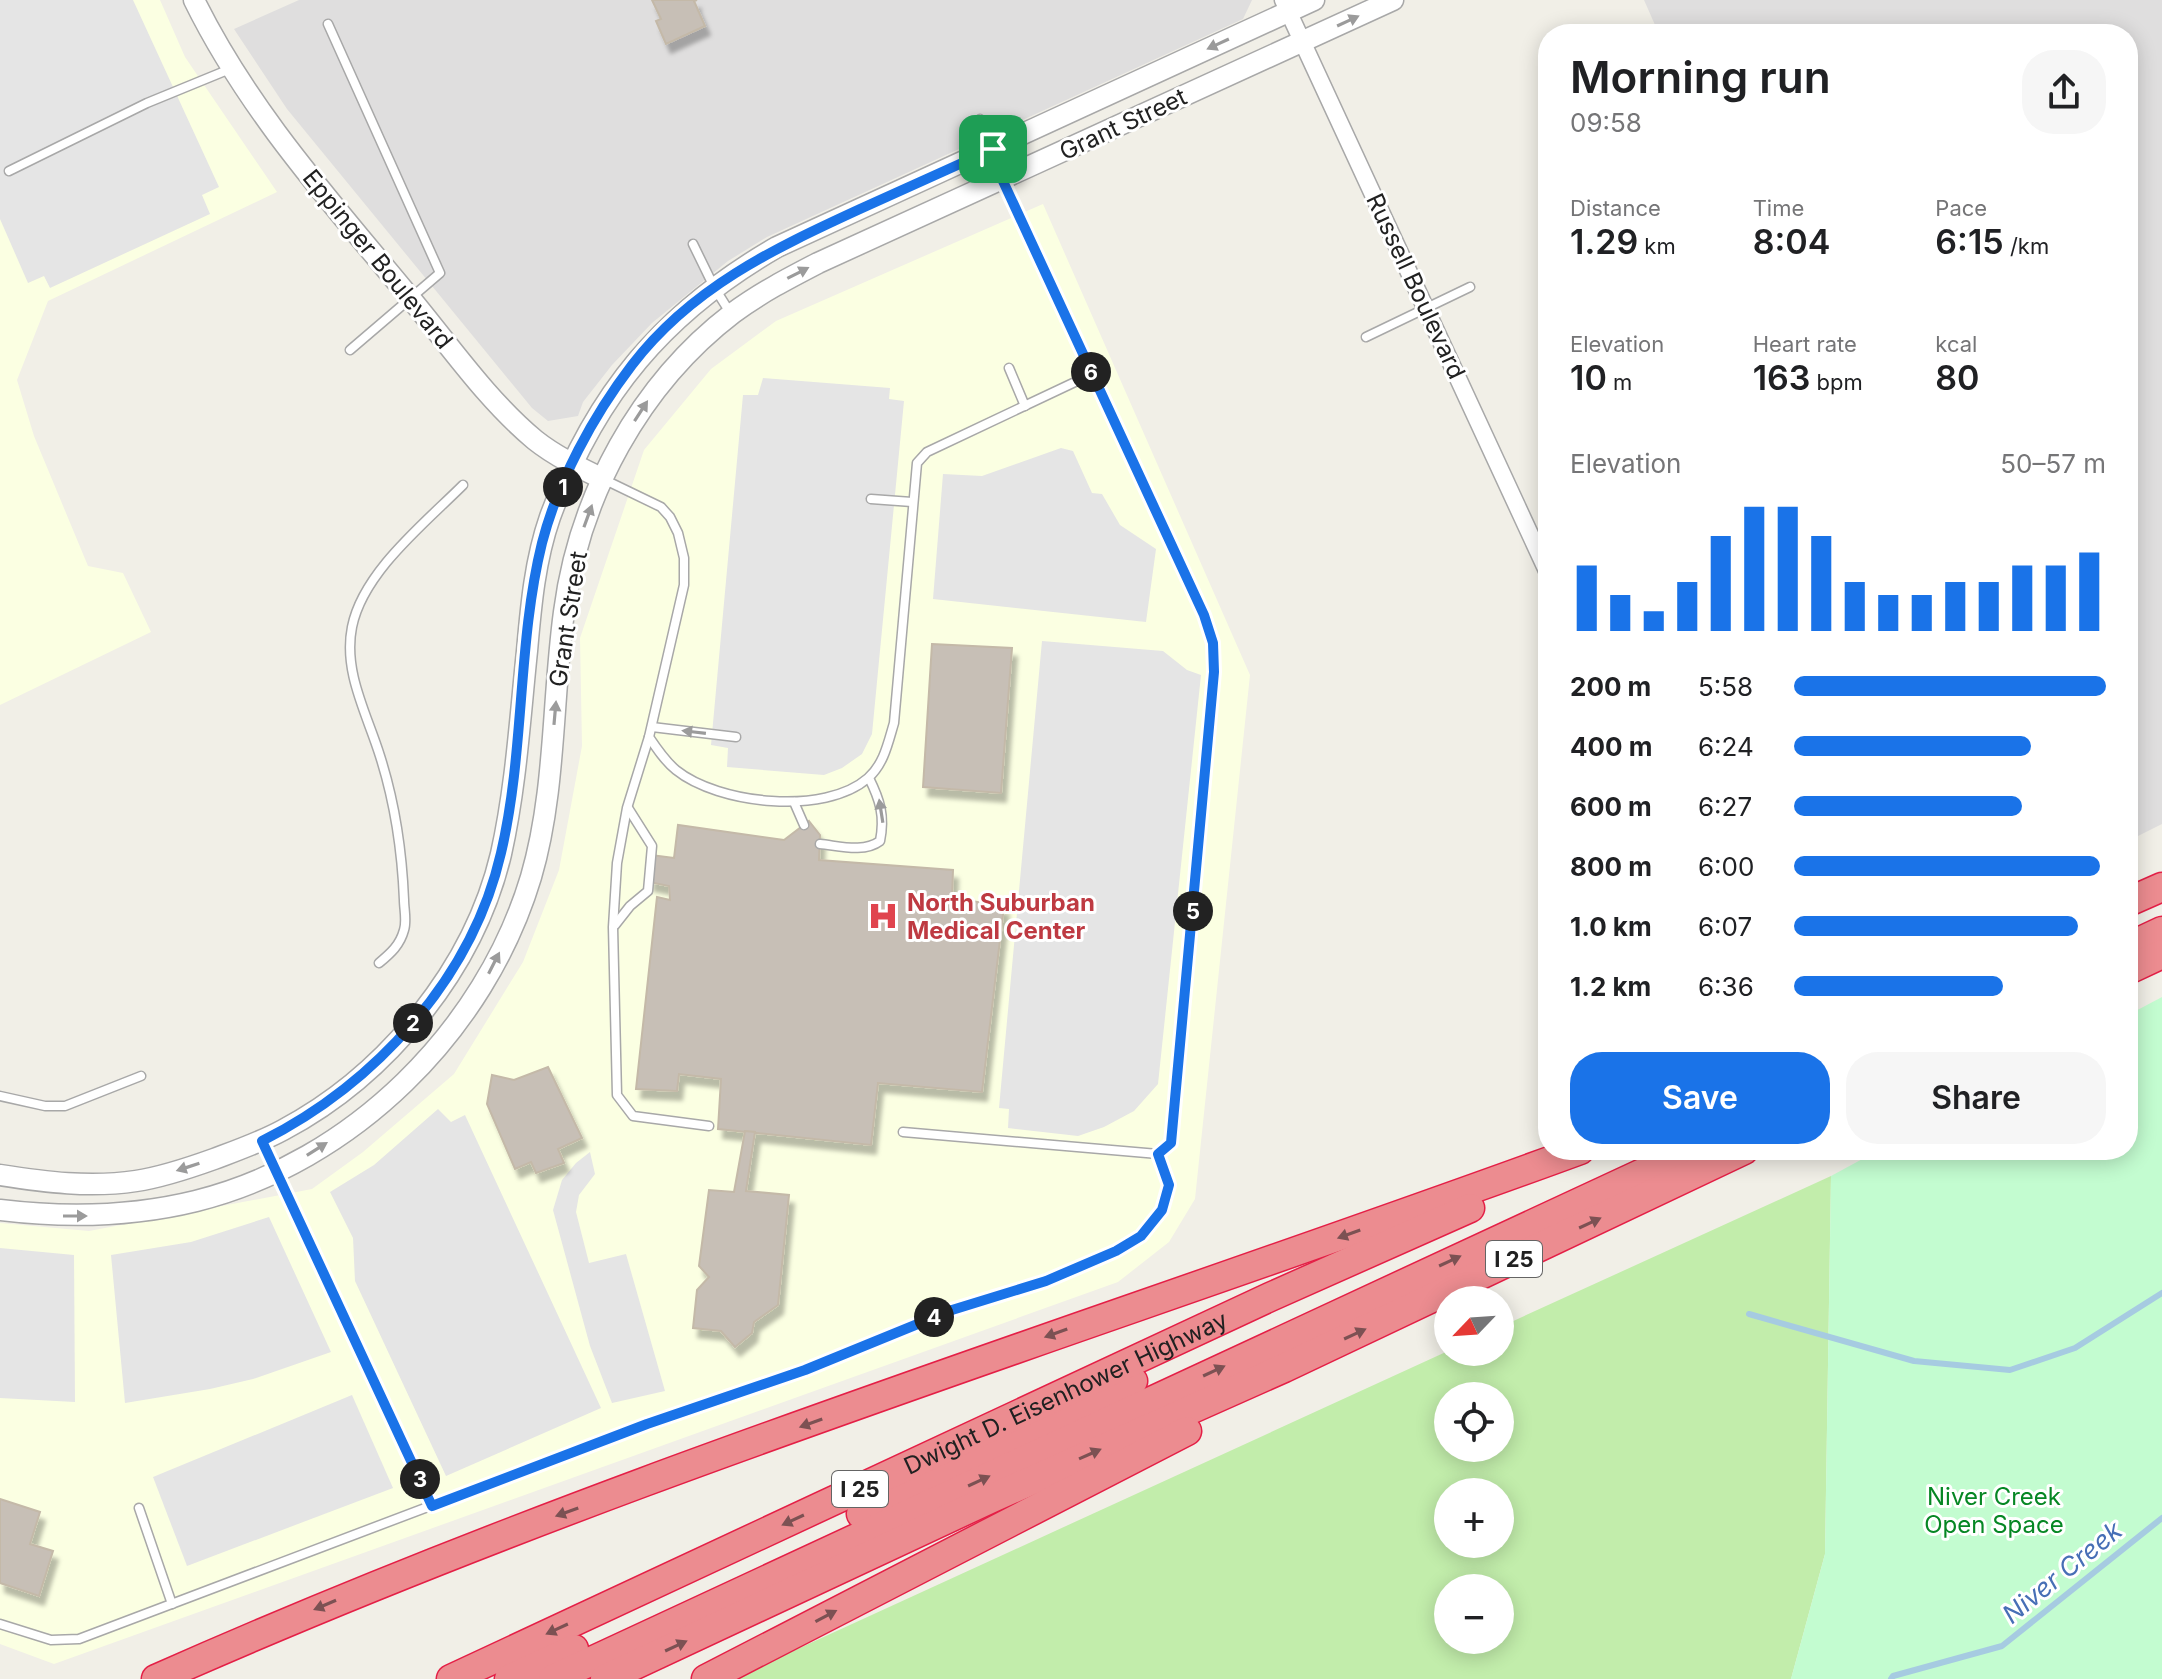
<!DOCTYPE html>
<meta charset="utf-8">
<style>
body{margin:0;font-family:Inter,sans-serif;background:#f6f6f6;color:#202124;height:100vh;display:flex;flex-direction:column;font-size:30px;white-space:nowrap}
*{box-sizing:border-box;margin:0}
p{font-size:26px;color:#757577}
.icon{flex:none;width:44px;height:44px;fill:none;stroke:currentColor;stroke-width:2;stroke-linecap:round;stroke-linejoin:round}
.map{position:relative;flex:1;overflow:hidden}
.drawer{position:absolute;left:1538px;top:24px;width:600px;height:1136px;display:flex;flex-direction:column;background:#fff;border-radius:32px;box-shadow:0 4px 20px #0003}
.drawer>*{flex:none}
.needle{width:52px;rotate:245deg}
.controls{position:absolute;left:1434px;top:1286px;display:grid;gap:16px}
.controls a{display:grid;place-items:center;width:80px;height:80px;border-radius:50%;background:#fff;box-shadow:0 4px 20px #0003;font-size:40px}
.pin{position:absolute;display:grid;place-items:center;width:68px;height:68px;color:#fff;margin:-34px;border-radius:16px;box-shadow:0 4px 12px #0006}
.km{position:absolute;width:40px;height:40px;margin:-20px;border-radius:50%;background:#222;color:#fff;font-size:22px;line-height:40px;text-align:center}
.round{display:grid;place-items:center;flex:none;width:84px;height:84px;border-radius:32px;background:#f6f6f6}
.headline{display:flex;align-items:center;justify-content:space-between;height:136px;padding:0 32px}
h1{font-size:44px;font-weight:600;line-height:60px}
.metrics{display:grid;grid-template-columns:repeat(3,1fr);gap:12px;height:136px;padding:8px 32px}
.metrics div{display:grid;align-content:center}
.metrics b{font-size:34px;font-weight:600}
.metrics small{font-size:22px;font-weight:400}
.metrics p{font-size:22px}
.chart{height:224px;padding:16px 32px}
.chart p{display:flex;justify-content:space-between}
.chart svg{width:100%;height:144px;margin-top:8px;stroke:#1a73e8;stroke-width:6}
.primary-button{display:flex;gap:16px;margin-top:auto;padding:16px 32px}
.primary-button a{flex:1;height:92px;border-radius:32px;background:#1a73e8;color:#fff;font-size:32px;font-weight:600;line-height:92px;text-align:center}
.primary-button a+a{background:#f6f6f6;color:#202124}
ul{padding:0 32px;list-style:none;font-size:26px}
li{display:grid;grid-template-columns:128px 96px 1fr;align-items:center;height:60px}
li i{height:20px;border-radius:10px;background:#1a73e8}
.map>svg:first-child{display:block}
.residential{fill:#dfdede}
.education{fill:#fbffe2}
.grass{fill:#c2edab;fill-rule:evenodd}
.park{fill:#c3fcd0}
.parking{fill:#e5e5e5}
.lines{fill:none;stroke-linecap:round;stroke-linejoin:round}
.stream{stroke:#a6cbe1;stroke-width:6}
.building{fill:#c7bfb6;stroke:#c4b9a8;stroke-width:2;filter:url(#shadow)}
.service-casing{stroke:#a8a8a8;stroke-width:11}
.minor-casing{stroke:#a8a8a8;stroke-width:19}
.tertiary-casing{stroke:#a8a8a8;stroke-width:23}
.motorway-casing{stroke:#e41f46;stroke-width:31}
.service{stroke:#fff;stroke-width:8}
.minor{stroke:#fff;stroke-width:16}
.tertiary{stroke:#fff;stroke-width:20}
.motorway{stroke:#ec8c90;stroke-width:28}
.oneway{fill:#9b9b9b}
.oneway2{fill:#7c5153}
.route-casing{stroke:#fff;stroke-width:16}
.route{stroke:#1a73e8;stroke-width:10}
.labels{text-anchor:middle;dominant-baseline:central;stroke-width:6;stroke-linejoin:round;paint-order:stroke}
.shield{fill:#fff;stroke:#646464;stroke-width:2}
.shield-label{font-size:22px;font-weight:bold;fill:#212121}
.street-label{font-size:24px;fill:#212121;stroke:#fff}
.health-label{font-size:24px;font-weight:bold;fill:#be3a42;stroke:#fff;text-anchor:start}
.park-label{font-size:24px;fill:#068724;stroke:#fff}
.water-label{font-size:26px;font-style:italic;fill:#476fb6;stroke:#fff}
</style>
<div class="map">
<svg width="2162" height="1679" viewBox="0 0 2162 1679">
<defs>
<filter id="shadow"><feDropShadow dx="5" dy="9" stdDeviation="2" flood-color="#0004"/></filter>
</defs>
<rect width="100%" height="100%" fill="#f1efe7"/>
<g class="residential">
<polygon points="299,0 1252,0 1243,19 767,237 728,261 652,323 612,365 583,402 578,416 548,421 532,408 287,109 234,29"/>
<polygon points="1644,0 2162,0 2162,824 2128,841 2128,34 1659,34"/>
</g>
<g class="education">
<polygon points="0,0 160,0 185,57 277,192 48,301 17,380 34,436 88,566 123,573 151,632 0,705"/>
<polygon points="1043,204 1250,675 1195,1199 1169,1242 1118,1282 54,1664 0,1644 0,1223 89,1231 312,1189 363,1152 454,1074 523,962 559,870 582,746 580,638 644,450 711,369 776,321"/>
</g>
<path class="grass" d="M 1831,1176 L 1825,1554 L 1791,1679 L 732,1679 L 1448,1351 L 1500,1352 L 1500,1327 ZM 1448,1396 L 1500,1396 L 1500,1448 L 1448,1448 ZM 1448,1492 L 1500,1492 L 1500,1544 L 1448,1544 ZM 1448,1588 L 1500,1588 L 1500,1640 L 1448,1640 Z"/>
<polygon class="park" points="2162,997 2162,1679 1791,1679 1825,1554 1831,1176 1879,1150 2128,1150 2128,1015"/>
<g class="parking">
<polygon points="0,0 133,0 219,187 202,195 210,214 50,288 44,276 28,283 0,219"/>
<polygon points="763,378 890,388 889,399 904,401 872,734 862,754 842,768 824,775 727,767 728,748 711,745 743,395 758,395"/>
<polygon points="1061,448 1073,451 1092,493 1102,494 1120,525 1156,549 1146,622 933,599 943,474 982,476"/>
<polygon points="1042,641 1163,651 1187,670 1201,675 1158,1084 1134,1111 1104,1127 1078,1136 1008,1128 1009,1109 999,1108"/>
<polygon points="438,1109 451,1122 465,1115 601,1408 446,1476 355,1281 353,1238 330,1192 374,1165"/>
<polygon points="590,1152 595,1174 579,1195 576,1212 589,1263 626,1254 665,1391 612,1403 590,1346 553,1210 562,1180 576,1163"/>
<polygon points="269,1217 331,1352 253,1379 210,1389 125,1403 111,1255 191,1242"/>
<polygon points="0,1248 74,1255 75,1402 0,1398"/>
<polygon points="352,1395 393,1488 187,1566 153,1477"/>
</g>
<g class="lines">
<g class="stream">
<polyline points="1749,1314 1914,1361 2010,1370 2075,1348 2162,1293"/>
<polyline points="1891,1679 1893,1676 2002,1646 2162,1518"/>
</g>
</g>
<g class="building">
<polygon points="652,0 697,0 694,1 705,26 666,44 656,21 661,19"/>
<polygon points="932,644 1012,648 1001,793 923,787"/>
<polygon points="809,821 820,835 819,860 953,870 952,898 1004,906 982,1092 878,1083 871,1145 718,1129 721,1079 679,1074 677,1091 636,1089 657,897 670,900 669,886 649,882 650,855 674,858 678,825 784,840"/>
<polygon points="548,1067 582,1138 558,1149 564,1163 536,1173 531,1162 515,1169 487,1104 492,1075 514,1080"/>
<polygon points="745,1131 755,1132 746,1191 789,1195 778,1305 754,1322 752,1333 735,1347 721,1331 693,1328 697,1290 709,1277 699,1266 709,1190 734,1192"/>
<polygon points="0,1499 40,1512 30,1544 53,1551 39,1596 0,1583"/>
</g>
<g class="lines">
<g class="service-casing">
<g id="service">
<polyline points="328,24 440,273 350,350"/>
<polyline points="9,171 147,103 230,69"/>
<polyline points="693,244 714,287 731,314"/>
<polyline points="1366,337 1470,287"/>
<polyline points="1009,368 1025,406"/>
<path d="M 603,479 L 661,507 L 670,517 L 678,533 L 684,558 L 684,585 L 649,737 C 657,749 665,761 676,770 C 718,804 825,816 868,778 C 884,764 888,743 894,723 L 917,463 L 927,452 L 1092,374"/>
<polyline points="871,499 912,502"/>
<polyline points="652,727 736,737"/>
<polyline points="649,737 627,808 617,863 613,927 617,1095 633,1116 709,1126"/>
<polyline points="794,802 804,825"/>
<path d="M 820,844 C 840,846 864,853 880,841 C 885,816 880,800 869,778"/>
<polyline points="615,925 630,906 648,891 652,846 628,808"/>
<path d="M 379,963 C 391,953 400,945 404,930 C 407,921 404,909 404,900 C 402,850 395,803 380,756 C 367,714 343,672 352,627 C 363,572 425,523 463,485"/>
<polyline points="0,1096 45,1106 65,1106 141,1076"/>
<polyline points="903,1132 1158,1154 1171,1143 1214,672 1213,643 1204,615 1002,179 993,149 980,119"/>
<polyline points="262,1141 432,1506"/>
<polyline points="139,1508 172,1604"/>
<polyline points="0,1624 51,1640 79,1639 647,1424 805,1370 952,1310 1082,1267 1141,1236 1162,1210 1169,1185 1158,1154"/>
</g>
</g>
<g class="minor-casing">
<polyline id="minor" points="1283,0 1548,573"/>
</g>
<g class="tertiary-casing">
<g id="tertiary">
<path d="M 194,0 C 249,112 332,203 411,299 C 450,346 487,400 535,440 C 555,456 580,468 603,479"/>
<path d="M 0,1175 C 45,1182 90,1188 136,1181 C 163,1177 189,1168 214,1159 C 238,1150 261,1142 283,1130 C 387,1075 474,968 501,854 C 516,787 520,718 527,651 C 531,605 535,560 550,517 C 595,394 664,312 777,247 L 1314,0"/>
<path d="M 0,1210 C 66,1218 131,1217 196,1201 C 352,1162 485,1031 531,877 C 556,792 552,700 564,612 C 579,496 640,384 733,313 C 760,293 789,278 818,263 L 1393,0"/>
</g>
</g>
<g class="motorway-casing">
<g id="motorway">
<polyline points="2128,902 2162,887"/>
<polyline points="2128,947 2162,931"/>
<polyline points="2128,970 2162,954"/>
<polyline points="861,1514 1133,1381"/>
<path d="M 156,1679 C 619,1473 1105,1324 1580,1150"/>
<path id="s1" d="M 451,1679 L 1270,1297 L 1470,1208"/>
<polyline points="509,1679 574,1649"/>
<polyline points="553,1679 1692,1150"/>
<polyline points="605,1679 992,1498 1284,1368 1744,1150"/>
<polyline points="706,1679 1187,1431"/>
</g>
</g>
<use href="#service" class="service"/>
<use href="#minor" class="minor"/>
<use href="#tertiary" class="tertiary"/>
<use href="#motorway" class="motorway"/>
</g>
<defs><path id="oneway-solid" d="M-6-.8H1V-3.2L6.5 0L1 3.2V.8H-6Z" transform="scale(2)"/></defs>
<g class="oneway">
<use href="#oneway-solid" transform="translate(1348 21) rotate(-25)"/>
<use href="#oneway-solid" transform="translate(1218 44) rotate(155)"/>
<use href="#oneway-solid" transform="translate(798 273) rotate(-27)"/>
<use href="#oneway-solid" transform="translate(641 411) rotate(-57)"/>
<use href="#oneway-solid" transform="translate(588 516) rotate(-70)"/>
<use href="#oneway-solid" transform="translate(555 713) rotate(-85)"/>
<use href="#oneway-solid" transform="translate(694 732) rotate(-173)"/>
<use href="#oneway-solid" transform="translate(881 811) rotate(-99)"/>
<use href="#oneway-solid" transform="translate(494 963) rotate(-63)"/>
<use href="#oneway-solid" transform="translate(317 1149) rotate(-32)"/>
<use href="#oneway-solid" transform="translate(188 1167) rotate(162)"/>
<use href="#oneway-solid" transform="translate(75 1216)"/>
</g>
<g class="oneway2">
<use href="#oneway-solid" transform="translate(1590 1223) rotate(-25)"/>
<use href="#oneway-solid" transform="translate(1349 1234) rotate(160)"/>
<use href="#oneway-solid" transform="translate(1450 1261) rotate(-25)"/>
<use href="#oneway-solid" transform="translate(1056 1333) rotate(160)"/>
<use href="#oneway-solid" transform="translate(1355 1334) rotate(-25)"/>
<use href="#oneway-solid" transform="translate(1214 1371) rotate(-25)"/>
<use href="#oneway-solid" transform="translate(811 1423) rotate(160)"/>
<use href="#oneway-solid" transform="translate(1090 1454) rotate(-24)"/>
<use href="#oneway-solid" transform="translate(979 1481) rotate(-25)"/>
<use href="#oneway-solid" transform="translate(567 1512) rotate(160)"/>
<use href="#oneway-solid" transform="translate(793 1520) rotate(155)"/>
<use href="#oneway-solid" transform="translate(325 1605) rotate(157)"/>
<use href="#oneway-solid" transform="translate(826 1616) rotate(-28)"/>
<use href="#oneway-solid" transform="translate(557 1629) rotate(155)"/>
<use href="#oneway-solid" transform="translate(676 1646) rotate(-25)"/>
</g>
<g class="lines">
<g class="route-casing">
<path id="route" d="M 993,149 L 1002,179 L 1204,615 L 1213,643 L 1214,672 L 1171,1143 L 1158,1154 L 1169,1185 L 1162,1210 L 1141,1236 L 1116,1251 L 1046,1281 L 952,1310 L 805,1370 L 647,1424 L 432,1506 L 262,1141 C 375,1084 472,979 501,853 C 525,751 517,644 542,543 C 558,481 593,416 632,365 C 691,288 773,249 860,209 C 904,189 949,169 993,149 Z"/>
</g>
<use href="#route" class="route"/>
</g>
<defs>
<g id="hospital-bare" transform="scale(2.4)"><path d="M-5-5h3v3.5h4V-5h3V5h-3V1.5h-4V5h-3Z" fill="#e0444e" stroke="#fff" stroke-width="2.5" paint-order="stroke"/></g>
</defs>
<g fill-rule="evenodd">
<use href="#hospital-bare" x="883" y="916"/>
</g>
<g class="labels">
<g class="shield">
<rect x="1486" y="1241" width="56" height="36" rx="6"/>
<rect x="832" y="1471" width="56" height="36" rx="6"/>
</g>
<g class="shield-label">
<text x="1514" y="1259">I 25</text>
<text x="860" y="1489">I 25</text>
</g>
<g class="street-label">
<text transform="translate(1123 124) rotate(-25)">Grant Street</text>
<text transform="translate(378 259) rotate(51)">Eppinger Boulevard</text>
<text transform="translate(1416 286) rotate(65)">Russell Boulevard</text>
<text transform="translate(568 619) rotate(-81)">Grant Street</text>
<text stroke="none"><textPath href="#s1" startOffset="678">Dwight D. Eisenhower Highway</textPath></text>
</g>
<g class="health-label">
<text x="907" y="902">North Suburban<tspan x="907" dy="28">Medical Center</tspan></text>
</g>
<g class="park-label">
<text x="1994" y="1496">Niver Creek<tspan x="1994" dy="28">Open Space</tspan></text>
</g>
<g class="water-label">
<text transform="translate(2062 1572) rotate(-39)">Niver Creek</text>
</g>
</g>
</svg>
<div class="controls">
<a><svg class="needle" viewBox="-14 -14 28 28"><path d="M0-13l5 13h-10z" fill="#e53935"/><path d="M0 13l5-13h-10z" fill="#757577"/></svg></a>
<a><svg class="icon" aria-label="locate" viewBox="0 0 24 24"><circle cx="12" cy="12" r="6"/><path d="M12 2v4M12 18v4M2 12h4M18 12h4"/></svg></a>
<a>+</a>
<a>−</a>
</div>
<div class="pin" style="left:993px;top:149px;background:#1e9e55"><svg class="icon" aria-label="arrive" viewBox="0 0 24 24"><path d="M6 21V4h12l-3 4 3 4H6"/></svg></div>
<b class="km" style="left:563px;top:487px">1</b>
<b class="km" style="left:413px;top:1023px">2</b>
<b class="km" style="left:420px;top:1479px">3</b>
<b class="km" style="left:934px;top:1317px">4</b>
<b class="km" style="left:1193px;top:911px">5</b>
<b class="km" style="left:1091px;top:372px">6</b>
<section class="drawer">
<div class="headline"><div><h1>Morning run</h1><p>09:58</p></div><a class="round"><svg class="icon" aria-label="share" viewBox="0 0 24 24"><path d="M12 15V3M7 8l5-5 5 5M5 13v7h14v-7"/></svg></a></div>
<div class="metrics">
<div><p>Distance</p><b>1.29<small> km</small></b></div>
<div><p>Time</p><b>8:04</b></div>
<div><p>Pace</p><b>6:15<small> /km</small></b></div>
</div>
<div class="metrics">
<div><p>Elevation</p><b>10<small> m</small></b></div>
<div><p>Heart rate</p><b>163<small> bpm</small></b></div>
<div><p>kcal</p><b>80</b></div>
</div>
<div class="chart"><p><span>Elevation</span>50–57 m</p>
<svg viewBox="0 0 160 44" preserveAspectRatio="none"><path d="M5 44V24M15 44V33M25 44V38M35 44V29M45 44V15M55 44V6M65 44V6M75 44V15M85 44V29M95 44V33M105 44V33M115 44V29M125 44V29M135 44V24M145 44V24M155 44V20"/></svg>
</div>
<ul>
<li><b>200 m</b>5:58<i style="width:100%"></i></li>
<li><b>400 m</b>6:24<i style="width:76%"></i></li>
<li><b>600 m</b>6:27<i style="width:73%"></i></li>
<li><b>800 m</b>6:00<i style="width:98%"></i></li>
<li><b>1.0 km</b>6:07<i style="width:91%"></i></li>
<li><b>1.2 km</b>6:36<i style="width:67%"></i></li>
</ul>
<div class="primary-button"><a>Save</a><a>Share</a></div>
</section>
</div>
